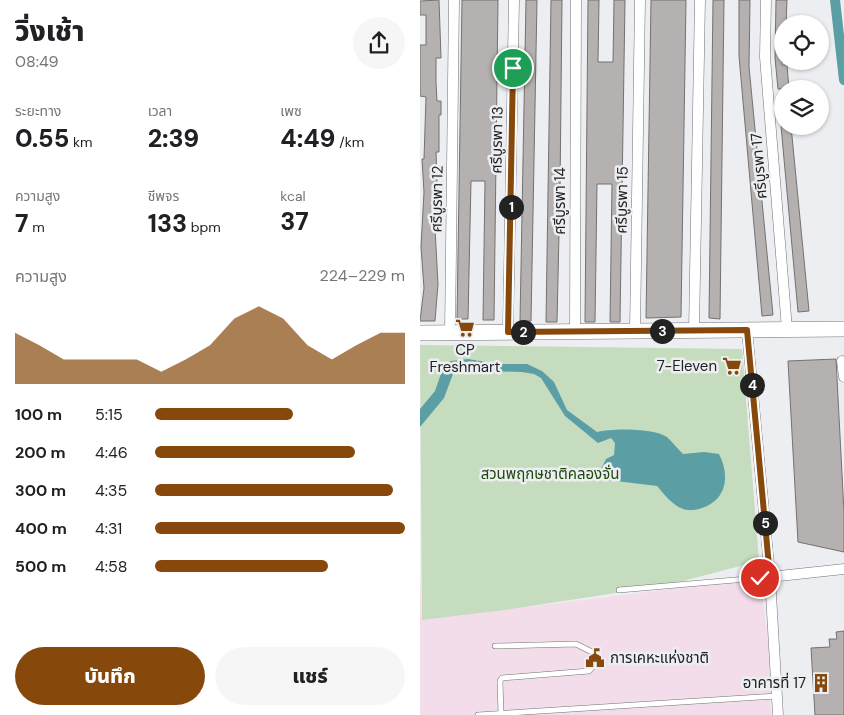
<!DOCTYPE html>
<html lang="th">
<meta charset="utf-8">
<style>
body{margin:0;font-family:"DM Sans","Noto Sans Thai",sans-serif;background:#f6f6f6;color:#202124;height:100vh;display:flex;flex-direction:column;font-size:19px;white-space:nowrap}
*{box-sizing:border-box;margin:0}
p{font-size:16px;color:#757577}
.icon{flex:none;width:28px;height:28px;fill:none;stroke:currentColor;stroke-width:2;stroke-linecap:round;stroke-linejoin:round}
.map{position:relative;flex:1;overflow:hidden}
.side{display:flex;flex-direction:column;background:#fff;width:420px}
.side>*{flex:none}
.buttons{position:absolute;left:354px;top:15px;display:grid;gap:10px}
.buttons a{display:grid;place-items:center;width:55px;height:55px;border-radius:50%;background:#fff;box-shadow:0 1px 4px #0004;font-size:25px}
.pin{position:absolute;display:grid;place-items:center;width:42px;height:42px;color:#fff;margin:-21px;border:2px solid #fff;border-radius:50%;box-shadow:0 1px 5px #0007}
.km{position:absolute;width:25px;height:25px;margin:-12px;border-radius:50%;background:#222;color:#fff;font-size:14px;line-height:25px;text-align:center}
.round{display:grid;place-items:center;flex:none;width:52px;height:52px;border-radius:26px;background:#f6f6f6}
.head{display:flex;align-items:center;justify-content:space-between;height:85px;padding:0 15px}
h1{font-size:28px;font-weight:800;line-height:38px}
.metrics{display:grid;grid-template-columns:repeat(3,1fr);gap:8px;height:85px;padding:5px 15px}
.metrics div{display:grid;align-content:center}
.metrics b{font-size:25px;font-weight:800}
.metrics small{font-size:14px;font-weight:400}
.metrics p{font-size:14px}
.chart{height:140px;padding:10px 15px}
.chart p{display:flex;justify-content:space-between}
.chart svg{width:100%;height:90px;margin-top:5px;fill:#87490b;opacity:.7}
.button{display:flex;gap:10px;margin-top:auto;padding:10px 15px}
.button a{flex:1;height:58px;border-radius:30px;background:#87490b;color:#fff;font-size:20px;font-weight:800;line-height:58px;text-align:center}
.button a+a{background:#f6f6f6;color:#202124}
ul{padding:0 15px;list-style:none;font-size:16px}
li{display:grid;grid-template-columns:80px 60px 1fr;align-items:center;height:38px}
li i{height:12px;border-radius:6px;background:#87490b}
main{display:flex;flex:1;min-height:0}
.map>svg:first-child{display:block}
.commercial{fill:#f3ddea}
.green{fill:#c5dcbe}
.water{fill:#5b9fa5}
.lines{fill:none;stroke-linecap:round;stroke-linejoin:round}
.canal{stroke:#5b9fa5;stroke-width:10}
.building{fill:#b4b1b0;stroke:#747170}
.lane-casing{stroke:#717375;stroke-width:6}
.street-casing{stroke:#717375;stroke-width:11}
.secondary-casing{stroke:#717375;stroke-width:16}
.lane{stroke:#fff;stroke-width:5}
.street{stroke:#fff;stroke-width:10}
.secondary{stroke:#fff;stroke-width:15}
.route-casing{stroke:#fff;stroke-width:10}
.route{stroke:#87490b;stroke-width:6}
.labels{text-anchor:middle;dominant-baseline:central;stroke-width:5;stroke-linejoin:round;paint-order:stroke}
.street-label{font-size:15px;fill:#202122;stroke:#edeef1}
.poi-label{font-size:15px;fill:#202122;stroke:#edeef1;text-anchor:end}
.park-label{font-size:15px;fill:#1e490d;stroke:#edeef1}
</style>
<main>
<section class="side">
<div class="head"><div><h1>วิ่งเช้า</h1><p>08:49</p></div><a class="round"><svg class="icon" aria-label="share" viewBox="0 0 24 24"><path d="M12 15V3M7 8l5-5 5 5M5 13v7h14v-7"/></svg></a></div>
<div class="metrics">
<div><p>ระยะทาง</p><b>0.55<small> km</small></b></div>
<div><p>เวลา</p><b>2:39</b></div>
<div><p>เพซ</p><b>4:49<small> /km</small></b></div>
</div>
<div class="metrics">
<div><p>ความสูง</p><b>7<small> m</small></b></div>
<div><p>ชีพจร</p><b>133<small> bpm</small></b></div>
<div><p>kcal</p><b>37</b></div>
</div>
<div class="chart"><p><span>ความสูง</span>224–229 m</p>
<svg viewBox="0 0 160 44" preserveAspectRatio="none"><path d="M0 44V19L10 25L20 32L30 32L40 32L50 32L60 38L70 32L80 25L90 12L100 6L110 12L120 25L130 32L140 25L150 19L160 19V44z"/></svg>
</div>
<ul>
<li><b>100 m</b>5:15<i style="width:55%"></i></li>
<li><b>200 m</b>4:46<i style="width:80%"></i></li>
<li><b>300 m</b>4:35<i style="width:95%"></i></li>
<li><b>400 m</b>4:31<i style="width:100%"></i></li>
<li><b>500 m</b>4:58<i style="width:69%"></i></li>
</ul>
<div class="button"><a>บันทึก</a><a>แชร์</a></div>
</section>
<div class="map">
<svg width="424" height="715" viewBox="0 0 424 715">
<rect width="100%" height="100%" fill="#edeef1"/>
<polygon class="commercial" points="340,578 355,696 350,697 351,715 0,715 0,580 2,620"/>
<polygon class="green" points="0,345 322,349 339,561 248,585 85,610 2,620"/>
<path class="water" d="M 48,359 L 78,364 L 107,364 L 122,371 L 134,382 L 147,410 L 177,432 C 192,428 234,428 247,437 C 252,442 258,449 263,454 L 284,452 L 299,454 C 310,475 307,500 282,508 C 277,510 268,511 263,509 C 252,505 244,494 237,486 L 188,480 L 180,471 L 186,459 L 194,455 L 195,443 L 191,438 L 178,443 L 145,416 L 121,378 L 114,374 L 102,372 L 38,370 L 33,374 L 24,398 L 0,427 L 0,409 L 15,391 L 24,365 L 31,361 Z"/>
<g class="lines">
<polyline class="canal" points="415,0 424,80"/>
</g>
<g class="building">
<polygon points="19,0 21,58 16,58 16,83 17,101 21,101 21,115 19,115 19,152 16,152 18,208 18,229 15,229 18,284 15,321 0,321 4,288 1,247 4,192 2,159 4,159 6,97 0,96 0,45 6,45 6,15 0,15 0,1"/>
<polygon points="42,0 78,0 74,320 63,320 65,181 51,181 48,319 37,319"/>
<polygon points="106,0 117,0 111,321 100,321"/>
<polygon points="131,0 142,0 140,190 137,322 126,322"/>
<polygon points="168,0 179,0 178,62 193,62 194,0 205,0 200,322 190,322 192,184 177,184 175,322 165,322"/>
<polygon points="231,0 266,0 261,317 226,318"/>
<polygon points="293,0 304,0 300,319 289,318"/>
<polygon points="319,0 330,0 329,67 353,315 342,316 319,56"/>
<polygon points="356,0 367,0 366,24 362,24 362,65 367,65 369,89 358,89 355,58"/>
<polygon points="361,126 371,126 389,311 378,312"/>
<polygon points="416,359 424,512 424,552 378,542 368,361"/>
<polygon points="424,631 424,715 395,715 391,648 410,647 409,639 417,639 416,632"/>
</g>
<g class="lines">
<g class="lane-casing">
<g id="lane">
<polyline points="199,590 350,577"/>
<polyline points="75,646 156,644 176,654 176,663 169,671 82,678 80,681 81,714"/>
<polyline points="58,715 356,696"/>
</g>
</g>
<g class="street-casing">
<g id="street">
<polyline points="346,0 345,57 367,329"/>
<polyline points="274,330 280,0"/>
<polyline points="327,330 350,577 358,715"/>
<polyline points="215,331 220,0"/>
<polyline points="88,332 94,0"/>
<polyline points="155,332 156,0"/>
<polyline points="30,333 34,0"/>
<polyline points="422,361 424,377"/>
<polyline points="350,577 424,569"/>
</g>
</g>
<g class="secondary-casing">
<polyline id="secondary" points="0,333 424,329"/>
</g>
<use href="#lane" class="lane"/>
<use href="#street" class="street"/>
<use href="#secondary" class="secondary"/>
</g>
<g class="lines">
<g class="route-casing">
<polyline id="route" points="93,68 88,332 327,330 350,577 340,578"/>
</g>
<use href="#route" class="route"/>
</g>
<defs>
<g id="supermarket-bare" transform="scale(1.5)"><path d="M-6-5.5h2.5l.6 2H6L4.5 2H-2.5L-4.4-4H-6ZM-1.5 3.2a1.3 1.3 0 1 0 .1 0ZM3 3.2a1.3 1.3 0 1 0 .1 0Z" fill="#87490b" stroke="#edeef1" stroke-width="2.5" paint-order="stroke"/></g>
<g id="civic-bare" transform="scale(1.5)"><path d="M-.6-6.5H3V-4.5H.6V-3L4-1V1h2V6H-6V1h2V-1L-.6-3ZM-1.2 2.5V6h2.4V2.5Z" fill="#87490b" stroke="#edeef1" stroke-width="2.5" paint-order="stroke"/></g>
<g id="building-bare" transform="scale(1.5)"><path d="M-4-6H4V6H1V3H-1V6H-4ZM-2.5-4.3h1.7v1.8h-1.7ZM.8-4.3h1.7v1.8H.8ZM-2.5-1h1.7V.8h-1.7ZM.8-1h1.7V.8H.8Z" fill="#87490b" stroke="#edeef1" stroke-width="2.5" paint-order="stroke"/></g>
</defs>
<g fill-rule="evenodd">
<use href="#supermarket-bare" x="45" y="328"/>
<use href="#supermarket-bare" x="312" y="366"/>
<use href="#civic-bare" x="175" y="658"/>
<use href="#building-bare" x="401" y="683"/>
</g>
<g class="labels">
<g class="street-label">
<text transform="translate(77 140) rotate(-89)">ศรีบูรพา 13</text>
<text transform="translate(339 166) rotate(-95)">ศรีบูรพา 17</text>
<text transform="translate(17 199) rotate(-89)">ศรีบูรพา 12</text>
<text transform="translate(202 200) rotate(-89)">ศรีบูรพา 15</text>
<text transform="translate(140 201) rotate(-90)">ศรีบูรพา 14</text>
</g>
<g class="poi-label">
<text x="45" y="350" text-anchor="middle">CP<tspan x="45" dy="17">Freshmart</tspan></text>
<text x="297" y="366">7-Eleven</text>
<text x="190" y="658" text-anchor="start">การเคหะแห่งชาติ</text>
<text x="386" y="683">อาคารที่ 17</text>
</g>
<g class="park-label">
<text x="130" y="474">สวนพฤกษชาติคลองจั่น</text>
</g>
</g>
</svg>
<div class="buttons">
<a><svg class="icon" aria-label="locate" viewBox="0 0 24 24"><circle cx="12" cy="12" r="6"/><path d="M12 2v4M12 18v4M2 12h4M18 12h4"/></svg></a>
<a><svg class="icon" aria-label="layers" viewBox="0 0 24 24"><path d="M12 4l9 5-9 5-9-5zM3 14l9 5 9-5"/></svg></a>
</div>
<div class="pin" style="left:93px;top:68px;background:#1e9e55"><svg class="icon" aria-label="arrive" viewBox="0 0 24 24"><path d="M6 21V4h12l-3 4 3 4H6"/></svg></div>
<div class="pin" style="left:340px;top:578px;background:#d93025"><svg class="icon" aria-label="check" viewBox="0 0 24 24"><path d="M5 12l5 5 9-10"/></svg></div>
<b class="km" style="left:91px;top:207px">1</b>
<b class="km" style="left:103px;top:332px">2</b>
<b class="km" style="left:242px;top:331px">3</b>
<b class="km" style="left:332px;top:385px">4</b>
<b class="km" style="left:345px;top:523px">5</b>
</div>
</main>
